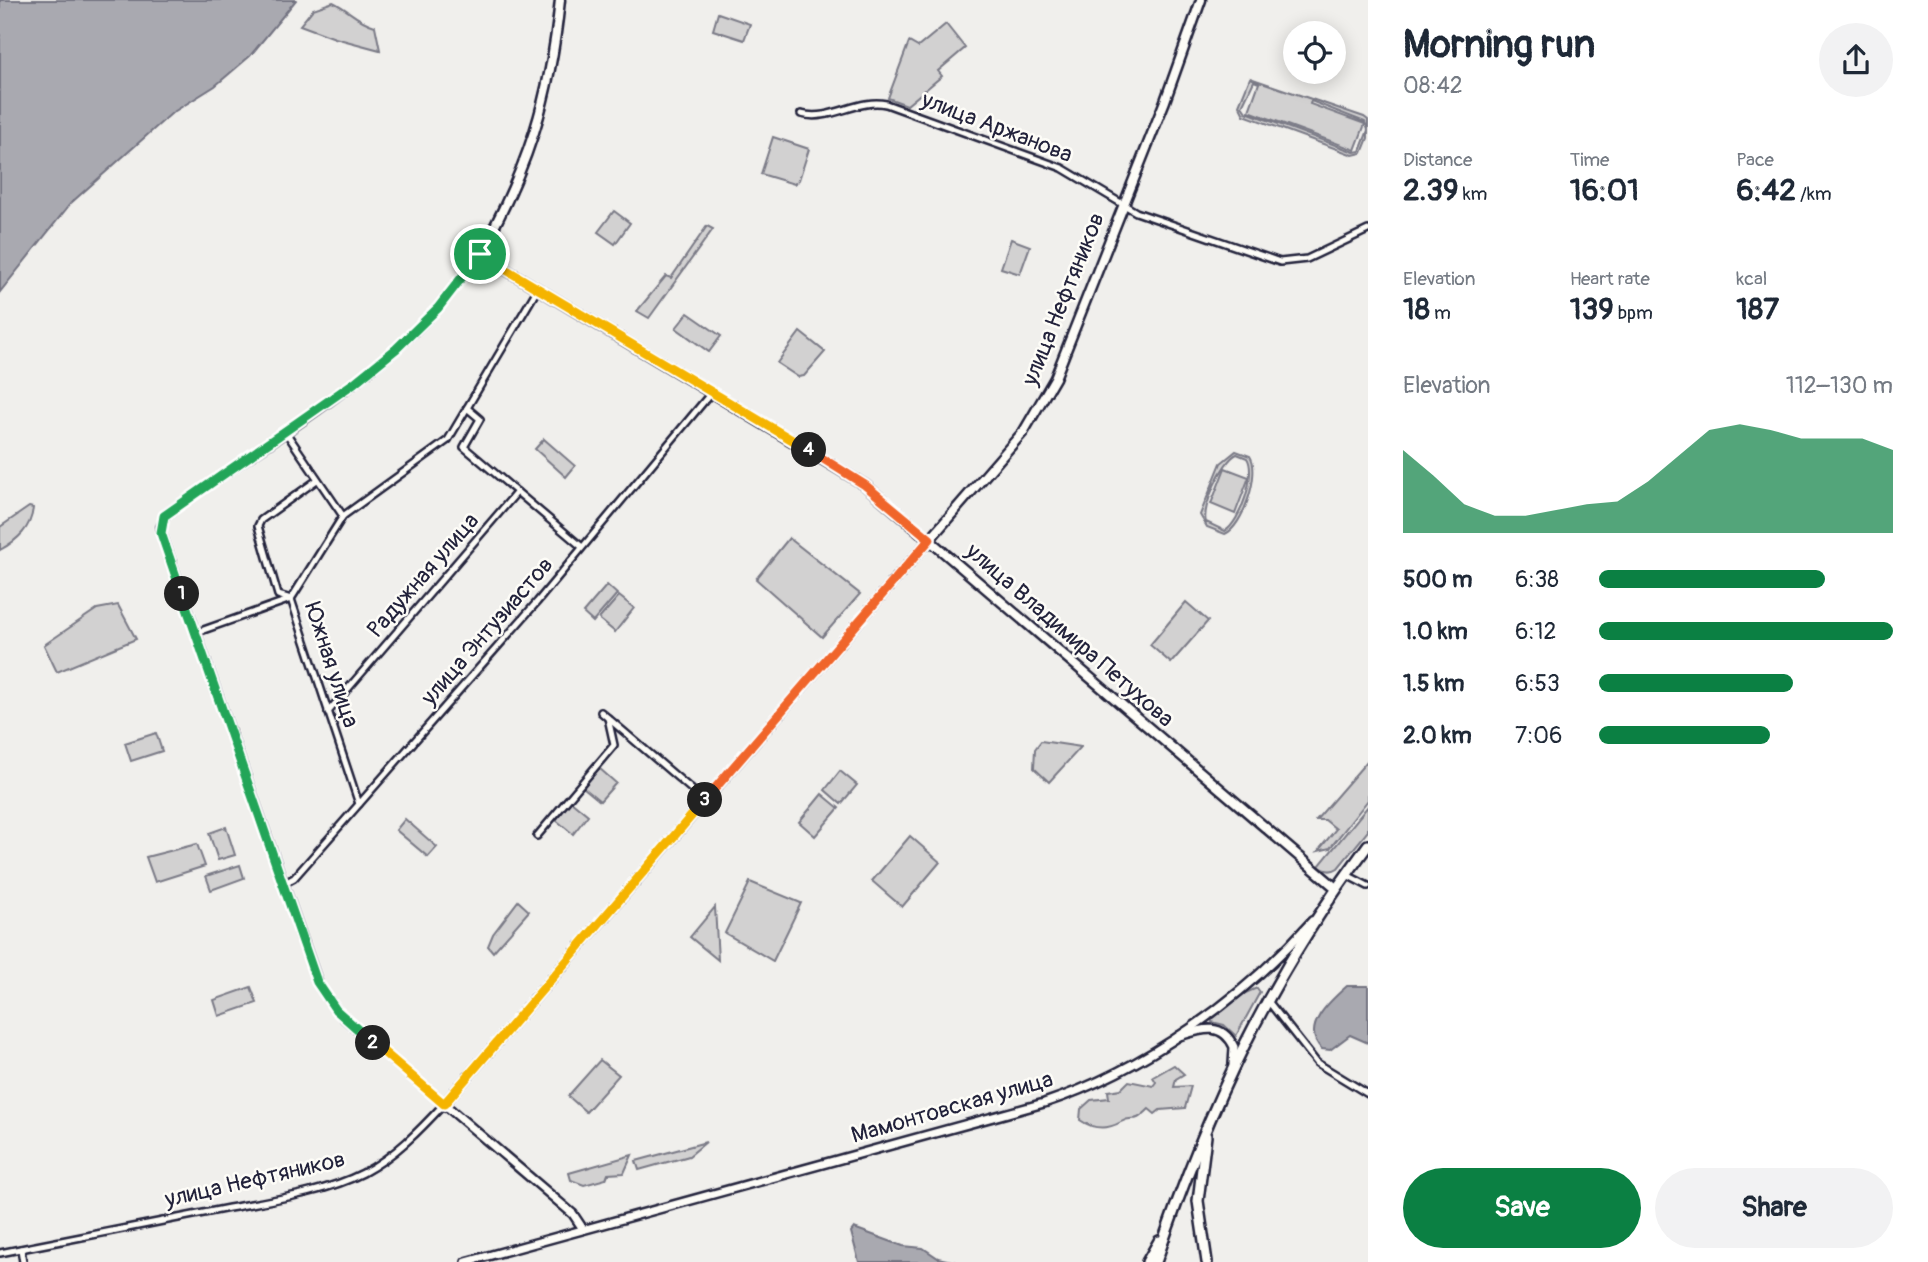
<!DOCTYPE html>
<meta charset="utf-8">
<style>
body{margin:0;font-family:Pangolin,sans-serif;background:#f2f2f3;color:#1f2937;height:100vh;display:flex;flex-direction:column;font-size:26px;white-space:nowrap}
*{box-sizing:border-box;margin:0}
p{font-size:23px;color:#747a83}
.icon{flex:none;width:38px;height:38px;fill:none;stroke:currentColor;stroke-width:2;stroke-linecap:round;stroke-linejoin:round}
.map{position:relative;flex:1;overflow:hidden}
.drawer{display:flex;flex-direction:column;background:#fff;width:560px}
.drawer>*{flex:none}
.fabs{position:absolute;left:1283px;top:21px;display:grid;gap:14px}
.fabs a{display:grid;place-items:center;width:63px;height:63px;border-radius:50%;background:#fff;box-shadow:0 4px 18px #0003;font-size:35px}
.pin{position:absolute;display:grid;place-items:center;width:60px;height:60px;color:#fff;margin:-30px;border:4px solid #fff;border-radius:50%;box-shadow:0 2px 7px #0007}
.km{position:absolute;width:35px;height:35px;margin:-18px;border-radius:50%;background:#222;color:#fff;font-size:19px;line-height:35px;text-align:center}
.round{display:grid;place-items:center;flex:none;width:74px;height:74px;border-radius:37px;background:#f2f2f3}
.overview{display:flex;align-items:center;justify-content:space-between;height:119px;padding:0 35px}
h1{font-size:38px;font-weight:700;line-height:52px}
.stats{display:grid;grid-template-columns:repeat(3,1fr);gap:10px;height:119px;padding:7px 35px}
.stats div{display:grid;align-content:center}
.stats b{font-size:30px;font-weight:700}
.stats small{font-size:19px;font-weight:400}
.stats p{font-size:19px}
.chart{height:196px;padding:14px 35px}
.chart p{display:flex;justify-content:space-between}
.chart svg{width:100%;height:126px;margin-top:7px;fill:#0b8043;opacity:.7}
.button{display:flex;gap:14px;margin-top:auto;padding:14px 35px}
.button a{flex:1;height:80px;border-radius:42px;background:#0b8043;color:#fff;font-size:28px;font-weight:700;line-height:80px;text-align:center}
.button a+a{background:#f2f2f3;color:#1f2937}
ul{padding:0 35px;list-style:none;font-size:23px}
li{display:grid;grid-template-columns:112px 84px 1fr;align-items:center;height:52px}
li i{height:18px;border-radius:9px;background:#0b8043}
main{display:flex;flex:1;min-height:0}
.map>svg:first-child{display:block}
.green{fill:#d2d1d1;stroke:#7a7a86;stroke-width:2;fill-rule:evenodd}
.water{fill:#a9a9b0;stroke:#737381;stroke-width:2}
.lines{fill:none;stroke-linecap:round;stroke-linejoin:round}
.minor-casing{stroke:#22223b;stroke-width:10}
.tertiary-casing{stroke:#22223b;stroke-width:12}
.secondary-casing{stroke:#22223b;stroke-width:13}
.primary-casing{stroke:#22223b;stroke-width:14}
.minor{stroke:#fdfcf7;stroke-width:5}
.tertiary{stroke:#fdfcf7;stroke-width:7}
.secondary{stroke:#fdfcf7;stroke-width:8}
.primary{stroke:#fdfcf7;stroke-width:9}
.split-1-casing{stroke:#fff;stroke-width:14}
.split-2-casing{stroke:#fff;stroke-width:14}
.split-3-casing{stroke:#fff;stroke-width:14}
.split-4-casing{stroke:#fff;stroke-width:14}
.split-5-casing{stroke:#fff;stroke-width:14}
.split-1{stroke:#22a559;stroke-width:9}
.split-2{stroke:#22a559;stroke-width:9}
.split-3{stroke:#f5b400;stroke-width:9}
.split-4{stroke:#f0652b;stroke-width:9}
.split-5{stroke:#f5b400;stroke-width:9}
.labels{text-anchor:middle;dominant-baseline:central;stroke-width:5;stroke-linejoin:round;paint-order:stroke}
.street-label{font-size:23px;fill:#22223b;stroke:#fdfcf7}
</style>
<main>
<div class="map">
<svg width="1368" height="1262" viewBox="0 0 1368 1262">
<rect width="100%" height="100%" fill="#f0efec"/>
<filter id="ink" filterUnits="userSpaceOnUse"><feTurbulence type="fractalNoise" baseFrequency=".0143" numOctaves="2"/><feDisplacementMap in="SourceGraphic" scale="14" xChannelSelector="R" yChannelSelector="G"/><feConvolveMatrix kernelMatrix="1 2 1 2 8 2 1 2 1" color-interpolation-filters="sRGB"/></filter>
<g filter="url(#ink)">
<g class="green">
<path d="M 333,2 C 351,11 355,20 375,26 L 380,50 L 335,38 L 300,25 L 313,9 Z"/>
<polygon points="718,13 750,24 744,40 713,30"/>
<polygon points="946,24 965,48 938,71 942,76 907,105 888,98 909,42 918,47"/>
<path d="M 1250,78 L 1364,117 L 1368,120 L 1368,138 L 1362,153 L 1353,155 L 1244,115 L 1239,105 ZM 1254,81 L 1259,83 L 1249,111 L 1355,150 L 1365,124 L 1310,104 L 1311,101 L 1365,122 L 1368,130 L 1360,151 L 1354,152 L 1246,112 L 1242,106 Z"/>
<polygon points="773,137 809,149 799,180 794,184 761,174"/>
<polygon points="614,211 630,223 615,244 598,232"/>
<polygon points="707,226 713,229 649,318 637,311 666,276 671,278"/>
<polygon points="1011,239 1030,246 1020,274 1001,268"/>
<polygon points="688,313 721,336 709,352 676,328"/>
<polygon points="800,332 825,352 804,376 798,377 777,363"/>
<polygon points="544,439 575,466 566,477 535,449"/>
<path d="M 1236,451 L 1250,456 C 1261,472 1243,527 1225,534 L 1207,527 L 1200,515 L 1221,463 ZM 1237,454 L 1247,458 C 1257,473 1240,523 1225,531 L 1206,522 C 1201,508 1223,460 1237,454 Z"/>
<polygon points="1225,468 1249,477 1235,514 1211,504"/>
<path d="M 29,507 L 33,508 C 31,528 18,540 0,550 L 0,527 Z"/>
<polygon points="789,538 860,594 822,637 756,579"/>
<polygon points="607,585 617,594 593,622 583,613"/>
<polygon points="619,596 634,608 615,632 599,619"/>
<polygon points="1186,602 1208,621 1171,663 1150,645"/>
<polygon points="118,605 136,639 57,672 44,645 97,609"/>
<polygon points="156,733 162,751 131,761 125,743"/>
<polygon points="1041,741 1081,747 1049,782 1034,768 1035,749"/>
<polygon points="1368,760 1368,800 1330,848 1318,851 1336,829 1325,820 1316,820"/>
<polygon points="599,768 616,783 600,801 583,787"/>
<polygon points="840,771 857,785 841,804 825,790"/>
<polygon points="822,794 839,808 815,836 799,822"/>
<polygon points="571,801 588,815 573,834 556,820"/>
<path d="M 1368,806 L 1368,831 L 1338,868 C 1332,872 1325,871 1319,866 Z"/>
<polygon points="405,819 437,847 428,857 396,830"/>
<polygon points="226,827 235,855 218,860 209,833"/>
<polygon points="910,836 940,862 902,907 872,881"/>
<polygon points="197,844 205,866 155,882 146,857"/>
<polygon points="240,865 244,878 211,890 206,876"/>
<polygon points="750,882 801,903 773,961 725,933"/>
<polygon points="518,901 529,911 493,952 488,946 493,934"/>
<polygon points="715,907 718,960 690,937"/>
<polygon points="251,987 257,1003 219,1016 214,1000"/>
<polygon points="1257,988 1260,992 1236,1036 1224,1025 1212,1022 1212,1017 1243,994"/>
<polygon points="600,1060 619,1075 586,1112 568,1096"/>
<path d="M 1174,1065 L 1184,1074 L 1176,1079 L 1174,1087 L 1191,1086 L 1185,1108 L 1160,1110 L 1155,1114 L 1149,1109 C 1132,1126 1135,1114 1121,1122 C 1107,1130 1094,1130 1080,1120 L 1081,1109 L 1091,1100 L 1109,1098 L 1108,1091 L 1121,1089 L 1129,1081 L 1153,1086 L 1156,1082 L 1153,1077 Z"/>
<polygon points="706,1142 689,1156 639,1170 636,1161"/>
<polygon points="632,1155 624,1173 608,1174 606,1179 584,1185 571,1180 569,1173"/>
</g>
<g class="water">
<polygon points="0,0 296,0 250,56 215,86 172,113 71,203 0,292"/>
<path d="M 1347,986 L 1368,986 L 1368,1043 L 1350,1035 L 1330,1050 L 1322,1049 C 1299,1028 1331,1000 1347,986 Z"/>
<polygon points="854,1228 903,1246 923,1248 938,1258 956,1262 859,1262 851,1232"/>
</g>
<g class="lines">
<g class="minor-casing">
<g id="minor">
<path d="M 801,114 C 830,122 858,98 886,104 L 1062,168 L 1136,212 L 1280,262 L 1307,259 L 1368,230"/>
<polyline points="467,408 480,419 464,447 582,547"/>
<polyline points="285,431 343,516"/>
<polyline points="291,599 278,595 258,526 261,520 317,480"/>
<polyline points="195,633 291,599"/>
<polyline points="328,712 517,492"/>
<polyline points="601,712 705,801"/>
<polyline points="359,804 291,599 343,516 448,440 537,290"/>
<polyline points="537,836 614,745 608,718"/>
<polyline points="1347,875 1368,886"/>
<polyline points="283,884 294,878 537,602 711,393"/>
<polyline points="1268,1001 1317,1063 1368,1094"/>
<polyline points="21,1249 23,1262"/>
<path d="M 0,1253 C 75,1238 150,1224 224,1209 C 270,1200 322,1194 363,1173 C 395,1156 420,1130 444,1104 L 344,1019 L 321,989 L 160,527 L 167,513 C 250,456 357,392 426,321 C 446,300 463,277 480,254"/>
</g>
</g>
<g class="tertiary-casing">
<g id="tertiary">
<path d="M 1179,1036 C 1202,1029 1222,1021 1234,1047 L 1233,1064"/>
<polyline points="583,1229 573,1214 444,1104 930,539"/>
<path d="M 466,1262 L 1044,1103 C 1144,1070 1242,1000 1312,921"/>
</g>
</g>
<g class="secondary-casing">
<g id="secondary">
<path d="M 560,0 C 550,99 528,167 480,254 L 865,485 L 1336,888"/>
<polyline points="930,539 1024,431 1055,378 1165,101 1201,0"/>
</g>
</g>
<g class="primary-casing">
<g id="primary">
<polyline points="1206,1136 1198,1201 1207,1262"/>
<polyline points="1147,1262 1159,1241"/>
<path d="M 1156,1262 C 1209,1105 1269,978 1368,845"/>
</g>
</g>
<use href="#minor" class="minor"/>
<use href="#tertiary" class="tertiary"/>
<use href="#secondary" class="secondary"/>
<use href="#primary" class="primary"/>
</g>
</g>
<g class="lines" filter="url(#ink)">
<g class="split-1-casing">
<polyline id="split-1" points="182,594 161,533 164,516 354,383 396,349 438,308 480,254"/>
</g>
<g class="split-2-casing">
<polyline id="split-2" points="182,594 317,982 336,1010 373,1043"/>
</g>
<g class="split-3-casing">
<polyline id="split-3" points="373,1043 444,1104 705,800"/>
</g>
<g class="split-4-casing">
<polyline id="split-4" points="705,800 930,539 865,485 809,450"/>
</g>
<g class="split-5-casing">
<polyline id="split-5" points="480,254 809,450"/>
</g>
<use href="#split-1" class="split-1"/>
<use href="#split-2" class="split-2"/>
<use href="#split-3" class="split-3"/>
<use href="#split-4" class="split-4"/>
<use href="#split-5" class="split-5"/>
</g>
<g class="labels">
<g class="street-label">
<text transform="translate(997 127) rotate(21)">улица Аржанова</text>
<text transform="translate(1063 299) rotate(-68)">улица Нефтяников</text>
<text transform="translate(423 575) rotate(-49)">Радужная улица</text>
<text transform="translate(487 631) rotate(-49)">улица Энтузиастов</text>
<text transform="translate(1070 635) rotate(41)">улица Владимира Петухова</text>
<text transform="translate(332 665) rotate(72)">Южная улица</text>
<text transform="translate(952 1107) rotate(-16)">Мамонтовская улица</text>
<text transform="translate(255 1179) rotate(-13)">улица Нефтяников</text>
</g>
</g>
</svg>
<div class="fabs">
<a><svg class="icon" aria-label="locate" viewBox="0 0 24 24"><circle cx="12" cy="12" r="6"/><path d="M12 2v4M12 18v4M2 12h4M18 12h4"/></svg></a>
</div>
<div class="pin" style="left:480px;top:254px;background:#1e9e55"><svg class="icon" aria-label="arrive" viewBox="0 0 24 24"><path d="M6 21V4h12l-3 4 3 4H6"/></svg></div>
<b class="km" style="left:182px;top:594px">1</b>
<b class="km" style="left:373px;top:1043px">2</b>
<b class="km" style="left:705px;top:800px">3</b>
<b class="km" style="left:809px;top:450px">4</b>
</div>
<section class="drawer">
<div class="overview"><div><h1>Morning run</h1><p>08:42</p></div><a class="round"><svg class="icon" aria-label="share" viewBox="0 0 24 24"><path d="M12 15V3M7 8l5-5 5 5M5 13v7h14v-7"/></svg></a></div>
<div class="stats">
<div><p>Distance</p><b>2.39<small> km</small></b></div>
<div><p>Time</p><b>16:01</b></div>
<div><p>Pace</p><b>6:42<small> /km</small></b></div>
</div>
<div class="stats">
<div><p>Elevation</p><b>18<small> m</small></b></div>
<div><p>Heart rate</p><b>139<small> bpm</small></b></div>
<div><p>kcal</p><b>187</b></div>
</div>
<div class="chart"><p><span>Elevation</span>112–130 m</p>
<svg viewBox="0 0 160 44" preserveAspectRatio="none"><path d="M0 44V15L10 24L20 34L30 38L40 38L50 36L60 34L70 33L80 26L90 17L100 8L110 6L120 8L130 11L140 11L150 11L160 15V44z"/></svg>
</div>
<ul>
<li><b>500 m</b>6:38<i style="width:77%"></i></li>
<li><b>1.0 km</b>6:12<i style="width:100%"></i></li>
<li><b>1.5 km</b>6:53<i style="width:66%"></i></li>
<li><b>2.0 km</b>7:06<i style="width:58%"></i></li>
</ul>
<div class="button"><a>Save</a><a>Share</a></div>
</section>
</main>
